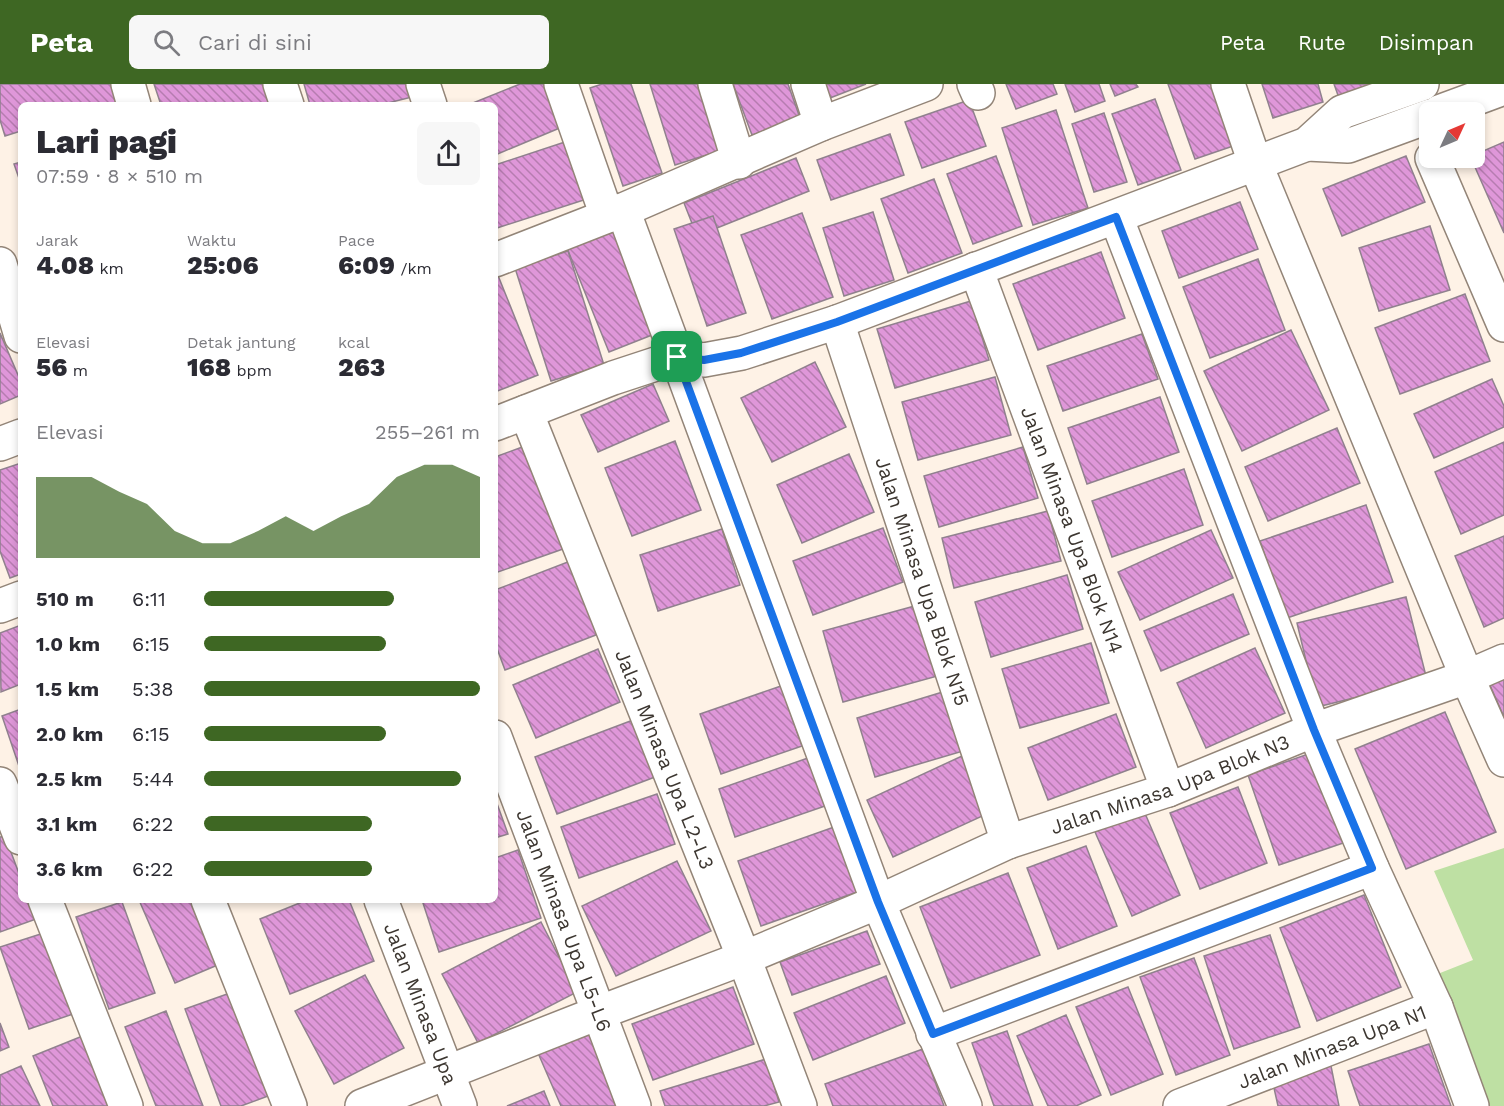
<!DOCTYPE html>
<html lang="id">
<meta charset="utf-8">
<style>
body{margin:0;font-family:"Work Sans",sans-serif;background:#f7f7f7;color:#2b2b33;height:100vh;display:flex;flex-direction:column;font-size:22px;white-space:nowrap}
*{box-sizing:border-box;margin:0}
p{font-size:20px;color:#7c7c81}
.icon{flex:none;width:33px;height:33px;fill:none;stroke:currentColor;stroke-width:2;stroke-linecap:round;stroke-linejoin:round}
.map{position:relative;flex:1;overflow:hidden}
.drawer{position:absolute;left:18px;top:18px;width:480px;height:801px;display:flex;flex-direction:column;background:#fff;border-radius:9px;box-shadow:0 3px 9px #0003}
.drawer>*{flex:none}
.needle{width:39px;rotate:46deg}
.fabs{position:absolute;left:1419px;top:18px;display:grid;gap:12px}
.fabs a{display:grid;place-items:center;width:66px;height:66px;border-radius:9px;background:#fff;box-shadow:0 3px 9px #0003;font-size:30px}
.pin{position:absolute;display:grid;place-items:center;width:51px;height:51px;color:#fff;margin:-26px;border-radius:12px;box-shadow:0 3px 9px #0006}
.round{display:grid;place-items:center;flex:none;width:63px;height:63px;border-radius:9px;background:#f7f7f7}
.summary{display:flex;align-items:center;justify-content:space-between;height:102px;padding:0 18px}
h1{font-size:33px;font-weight:800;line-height:45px}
.figures{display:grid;grid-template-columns:repeat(3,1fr);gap:9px;height:102px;padding:6px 18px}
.figures div{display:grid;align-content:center}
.figures b{font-size:26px;font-weight:800}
.figures small{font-size:16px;font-weight:400}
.figures p{font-size:16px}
.chart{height:168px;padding:12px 18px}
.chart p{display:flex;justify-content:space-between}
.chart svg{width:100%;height:108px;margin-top:6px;fill:#3e6723;opacity:.7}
ul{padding:0 18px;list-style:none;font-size:20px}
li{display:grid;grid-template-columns:96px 72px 1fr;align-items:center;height:45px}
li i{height:15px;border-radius:8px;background:#3e6723}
header{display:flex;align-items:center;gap:36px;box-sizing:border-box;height:84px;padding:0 30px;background:#3e6723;color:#fff}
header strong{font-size:28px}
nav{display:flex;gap:33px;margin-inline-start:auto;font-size:21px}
.search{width:420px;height:54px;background:#f7f7f7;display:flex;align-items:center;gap:15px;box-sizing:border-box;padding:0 21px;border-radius:9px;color:#7c7c81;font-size:22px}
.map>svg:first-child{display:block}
.green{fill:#bee0a3}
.building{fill:url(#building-back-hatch);stroke:#90818e;stroke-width:1.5}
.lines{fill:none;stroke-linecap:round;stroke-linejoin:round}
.street-casing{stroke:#938578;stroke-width:36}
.street{stroke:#fff;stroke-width:33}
.route-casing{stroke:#fff;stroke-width:12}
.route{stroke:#1a73e8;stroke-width:8}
.labels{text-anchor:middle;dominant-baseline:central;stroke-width:4.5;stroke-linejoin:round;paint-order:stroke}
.street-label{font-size:20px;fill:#3c3630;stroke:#fff}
</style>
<header>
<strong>Peta</strong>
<div class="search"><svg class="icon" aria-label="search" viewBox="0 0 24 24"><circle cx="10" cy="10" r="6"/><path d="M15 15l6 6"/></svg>Cari di sini</div>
<nav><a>Peta</a><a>Rute</a><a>Disimpan</a></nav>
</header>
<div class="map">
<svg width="1504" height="1022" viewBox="0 0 1504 1022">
<defs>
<pattern id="building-back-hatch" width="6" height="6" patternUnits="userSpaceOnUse" patternTransform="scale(1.5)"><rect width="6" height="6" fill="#df97d9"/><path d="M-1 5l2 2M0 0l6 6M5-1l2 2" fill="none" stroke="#b67cb0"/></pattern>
</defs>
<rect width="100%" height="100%" fill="#fef2e6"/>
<polygon class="green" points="1504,764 1504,1022 1482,1022 1430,893 1473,876 1434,787"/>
<g class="building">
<polygon points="0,0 111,0 117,20 21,21 21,47 5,52 0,36"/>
<polygon points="154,0 269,0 276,21 161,21"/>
<polygon points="304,0 413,0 416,12 380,21 310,21"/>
<polygon points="520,0 544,0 562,43 495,71 495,21 468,21"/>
<polygon points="602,0 631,0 662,89 623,102 590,4"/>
<polygon points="650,0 698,0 719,67 675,81"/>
<polygon points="733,0 788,0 800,34 752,51"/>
<polygon points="824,0 866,0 830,14"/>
<polygon points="1006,0 1053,0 1057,10 1016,25"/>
<polygon points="1065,0 1099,0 1105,17 1075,28"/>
<polygon points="1110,0 1136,0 1138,3 1115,12"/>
<polygon points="1168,0 1218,0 1239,60 1195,75"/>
<polygon points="1262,0 1318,0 1323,18 1273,34"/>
<polygon points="1334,0 1378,0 1339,14"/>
<polygon points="1155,15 1181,86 1138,101 1112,30"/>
<polygon points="969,16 986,62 922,84 905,38"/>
<polygon points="1056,26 1088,124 1033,141 1002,44"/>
<polygon points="1104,29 1127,98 1094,108 1072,40"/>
<polygon points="890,50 904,91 831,116 817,76"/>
<polygon points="574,55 593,113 497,144 495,138 495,81"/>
<polygon points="1504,58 1504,149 1471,74 1474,74 1474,71"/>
<polygon points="996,72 1022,142 973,160 947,90"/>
<polygon points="1406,72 1425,118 1342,152 1323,105"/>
<polygon points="796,74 809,107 697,152 684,119"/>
<polygon points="21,78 21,100 14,80"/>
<polygon points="934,95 962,169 908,189 881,115"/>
<polygon points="1240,118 1258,165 1179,194 1162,147"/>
<polygon points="873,128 894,196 844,212 823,144"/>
<polygon points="802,129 833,213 772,235 741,151"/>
<polygon points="713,132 746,229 707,242 674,145"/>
<polygon points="1430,142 1450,206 1379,227 1359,164"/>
<polygon points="615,145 657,249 609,268 567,164"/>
<polygon points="568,167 604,281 551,297 515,184"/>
<polygon points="1101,168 1125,234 1038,266 1013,200"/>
<polygon points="1258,175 1285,246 1210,274 1183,203"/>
<polygon points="497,189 538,291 495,308 495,190"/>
<polygon points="1465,210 1490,277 1400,310 1375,244"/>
<polygon points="971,217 989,276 895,304 877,245"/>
<polygon points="1291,246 1329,326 1242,367 1204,287"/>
<polygon points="0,249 21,298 21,311 0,320"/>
<polygon points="1142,250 1158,295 1063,327 1047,282"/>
<polygon points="815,278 846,343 772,378 741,314"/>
<polygon points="995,293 1011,351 918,376 902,318"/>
<polygon points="1492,295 1504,322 1504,343 1434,374 1414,330"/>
<polygon points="653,300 669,337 598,368 581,331"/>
<polygon points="1160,313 1179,368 1087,400 1068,344"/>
<polygon points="1337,344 1360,399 1268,437 1245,383"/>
<polygon points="675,357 701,426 632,452 605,384"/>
<polygon points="1504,358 1504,431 1461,450 1435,388"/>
<polygon points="525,362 563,465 495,489 495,373"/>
<polygon points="1023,363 1038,414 939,443 924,392"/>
<polygon points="849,370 874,428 802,459 777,401"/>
<polygon points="21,379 21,490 10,494 0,467 0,386"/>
<polygon points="1184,385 1203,441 1112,473 1092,417"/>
<polygon points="1366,421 1393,498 1287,534 1260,457"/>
<polygon points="1048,427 1061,477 954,504 942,454"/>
<polygon points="883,444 903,498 813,531 793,477"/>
<polygon points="722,445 740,501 658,527 640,471"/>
<polygon points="1211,446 1233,494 1140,536 1118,488"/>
<polygon points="1504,452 1504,534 1484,543 1455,472"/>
<polygon points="573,476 601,549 505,586 495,559 495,506"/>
<polygon points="1067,491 1083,545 991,573 975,518"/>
<polygon points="1233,510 1249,550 1161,587 1144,547"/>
<polygon points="1406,513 1427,596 1317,623 1297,539"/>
<polygon points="922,520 941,591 843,618 823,547"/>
<polygon points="21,541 21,600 1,608 0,549"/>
<polygon points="1091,559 1109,619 1020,644 1002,585"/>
<polygon points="1255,564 1285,629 1206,664 1177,599"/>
<polygon points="598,565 620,618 536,654 513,601"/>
<polygon points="1504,593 1504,633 1489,599"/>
<polygon points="781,602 802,662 721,690 700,630"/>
<polygon points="946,607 963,667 875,693 857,634"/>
<polygon points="21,625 21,688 2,632"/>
<polygon points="1445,628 1496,748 1406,785 1355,665"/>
<polygon points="1116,630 1136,683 1048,716 1028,664"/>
<polygon points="633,636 655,693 557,730 535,673"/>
<polygon points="1317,667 1349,757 1279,781 1248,691"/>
<polygon points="962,672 989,729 893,773 867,716"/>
<polygon points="808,674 825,722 735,753 719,705"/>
<polygon points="1238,703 1267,779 1200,805 1170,729"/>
<polygon points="657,710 675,760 579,794 561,743"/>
<polygon points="495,714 508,750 495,754"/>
<polygon points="1144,727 1180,811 1132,832 1095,748"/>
<polygon points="837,742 860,807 761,842 738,777"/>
<polygon points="5,752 21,795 21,816 29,816 36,835 0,848 0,753"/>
<polygon points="1086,762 1117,842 1058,865 1027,784"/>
<polygon points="518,766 541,834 439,868 422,816 495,816 495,774"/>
<polygon points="677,777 711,847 616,892 582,822"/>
<polygon points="1008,789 1040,871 951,904 920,823"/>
<polygon points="1364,811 1401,903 1317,937 1280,844"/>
<polygon points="139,816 200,816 227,877 175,899"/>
<polygon points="307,816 349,816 374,877 290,910 260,835"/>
<polygon points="122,818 155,909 109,925 76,833"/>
<polygon points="541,838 577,908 478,959 442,890"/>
<polygon points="867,847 880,880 792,911 780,878"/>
<polygon points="47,848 76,929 29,945 0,863"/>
<polygon points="1270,851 1300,943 1234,965 1204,872"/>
<polygon points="1194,874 1230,971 1176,991 1140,893"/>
<polygon points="365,891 404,964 334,1000 295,927"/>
<polygon points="886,892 905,939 813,976 794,929"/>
<polygon points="733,903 754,960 653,996 632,940"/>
<polygon points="1128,903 1163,990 1111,1011 1076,923"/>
<polygon points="230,909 268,1012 241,1022 221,1022 185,925"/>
<polygon points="166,927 203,1022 156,1022 125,943"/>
<polygon points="1066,931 1101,1011 1076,1022 1048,1022 1017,952"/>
<polygon points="0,939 9,963 0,967"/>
<polygon points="589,947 622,1022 561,1022 538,969"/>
<polygon points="1007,947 1033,1022 994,1022 972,959"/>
<polygon points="85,951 114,1022 53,1022 33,972"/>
<polygon points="1429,960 1451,1022 1360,1022 1348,987"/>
<polygon points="923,965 944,1022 833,1022 825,1000"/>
<polygon points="766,975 779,1018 764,1022 665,1022 660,1007"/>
<polygon points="21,982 40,1022 0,1022 0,991"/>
<polygon points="1331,982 1339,1022 1278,1022 1272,995"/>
<polygon points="544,1007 550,1022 507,1022"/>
</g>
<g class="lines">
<g class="street-casing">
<g id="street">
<polyline points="128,0 134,21"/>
<polyline points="280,0 287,21"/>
<polyline points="423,0 430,21"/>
<polyline points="561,0 607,132"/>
<polyline points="715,0 739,78"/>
<polyline points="808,0 821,40"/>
<polyline points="974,0 978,9"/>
<polyline points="1228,0 1255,79 1467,593 1504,676"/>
<polyline points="1439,28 1504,4"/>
<polyline points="1307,60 1348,62 1430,32"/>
<polyline points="1432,74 1504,241"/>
<polyline points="623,126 878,818 965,1022"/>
<polyline points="1116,133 1314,646 1372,784 1436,923 1180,1022"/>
<polyline points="495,176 623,126 821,40 926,0"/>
<polyline points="0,180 21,252"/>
<path id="s1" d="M 976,185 L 1168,706"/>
<path id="s2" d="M 837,238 L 1008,758"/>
<path id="s3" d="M 526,328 L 744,874 L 800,1022"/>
<polyline points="495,340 613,294 677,273 704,276 742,269 837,238 1307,60 1342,28 1422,0"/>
<polyline points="0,360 21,352"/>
<polyline points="0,522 21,514"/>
<path id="s4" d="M 495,653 L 634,1022"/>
<polyline points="0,700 21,754"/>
<polyline points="45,816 126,1022"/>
<polyline points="208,816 290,1022"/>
<path id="s5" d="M 381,816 L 460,1022"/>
<polyline points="1436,923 1472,1022"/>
<polyline points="933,950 1372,784"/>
<path id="s6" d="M 362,1022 L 598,929 L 744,874 L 878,818 L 1008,758 L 1168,706 L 1314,646 L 1467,593 L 1504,577"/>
</g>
</g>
<use href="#street" class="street"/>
</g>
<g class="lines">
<g class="route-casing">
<polygon id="route" points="1116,133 1314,646 1372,784 933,950 878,818 677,273 704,276 741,269 837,238"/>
</g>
<use href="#route" class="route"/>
</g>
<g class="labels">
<g class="street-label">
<text stroke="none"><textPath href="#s1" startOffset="278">Jalan Minasa Upa Blok N14</textPath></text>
<text stroke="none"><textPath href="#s2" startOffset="273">Jalan Minasa Upa Blok N15</textPath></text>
<text stroke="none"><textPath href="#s3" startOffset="374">Jalan Minasa Upa L2-L3</textPath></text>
<text stroke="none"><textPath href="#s6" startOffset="870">Jalan Minasa Upa Blok N3</textPath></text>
<text stroke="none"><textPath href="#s4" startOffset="196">Jalan Minasa Upa L5-L6</textPath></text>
<text stroke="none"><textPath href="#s5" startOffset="111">Jalan Minasa Upa</textPath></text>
<text transform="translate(1332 963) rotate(-21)">Jalan Minasa Upa N1</text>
</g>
</g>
</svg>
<div class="fabs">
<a><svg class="needle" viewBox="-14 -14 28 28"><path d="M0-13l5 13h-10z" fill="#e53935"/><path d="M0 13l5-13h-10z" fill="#7c7c81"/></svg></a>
</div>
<div class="pin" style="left:677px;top:273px;background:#1e9e55"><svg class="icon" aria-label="arrive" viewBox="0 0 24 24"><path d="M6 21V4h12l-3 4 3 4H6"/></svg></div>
<section class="drawer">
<div class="summary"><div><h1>Lari pagi</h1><p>07:59 · 8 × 510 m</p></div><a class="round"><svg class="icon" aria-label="share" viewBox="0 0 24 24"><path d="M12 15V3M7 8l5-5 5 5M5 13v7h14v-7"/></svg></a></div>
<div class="figures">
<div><p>Jarak</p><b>4.08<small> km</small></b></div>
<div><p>Waktu</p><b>25:06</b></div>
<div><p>Pace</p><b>6:09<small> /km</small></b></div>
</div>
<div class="figures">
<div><p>Elevasi</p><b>56<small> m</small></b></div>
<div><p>Detak jantung</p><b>168<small> bpm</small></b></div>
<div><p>kcal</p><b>263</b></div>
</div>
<div class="chart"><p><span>Elevasi</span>255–261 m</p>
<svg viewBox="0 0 160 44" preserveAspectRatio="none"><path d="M0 44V11L10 11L20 11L30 17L40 22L50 33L60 38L70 38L80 33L90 27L100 33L110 27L120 22L130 11L140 6L150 6L160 11V44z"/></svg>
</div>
<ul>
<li><b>510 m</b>6:11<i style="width:69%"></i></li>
<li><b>1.0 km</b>6:15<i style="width:66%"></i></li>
<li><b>1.5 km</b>5:38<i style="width:100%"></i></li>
<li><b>2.0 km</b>6:15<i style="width:66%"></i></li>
<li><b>2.5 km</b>5:44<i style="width:93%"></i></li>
<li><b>3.1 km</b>6:22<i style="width:61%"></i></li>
<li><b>3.6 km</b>6:22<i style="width:61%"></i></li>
</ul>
</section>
</div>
